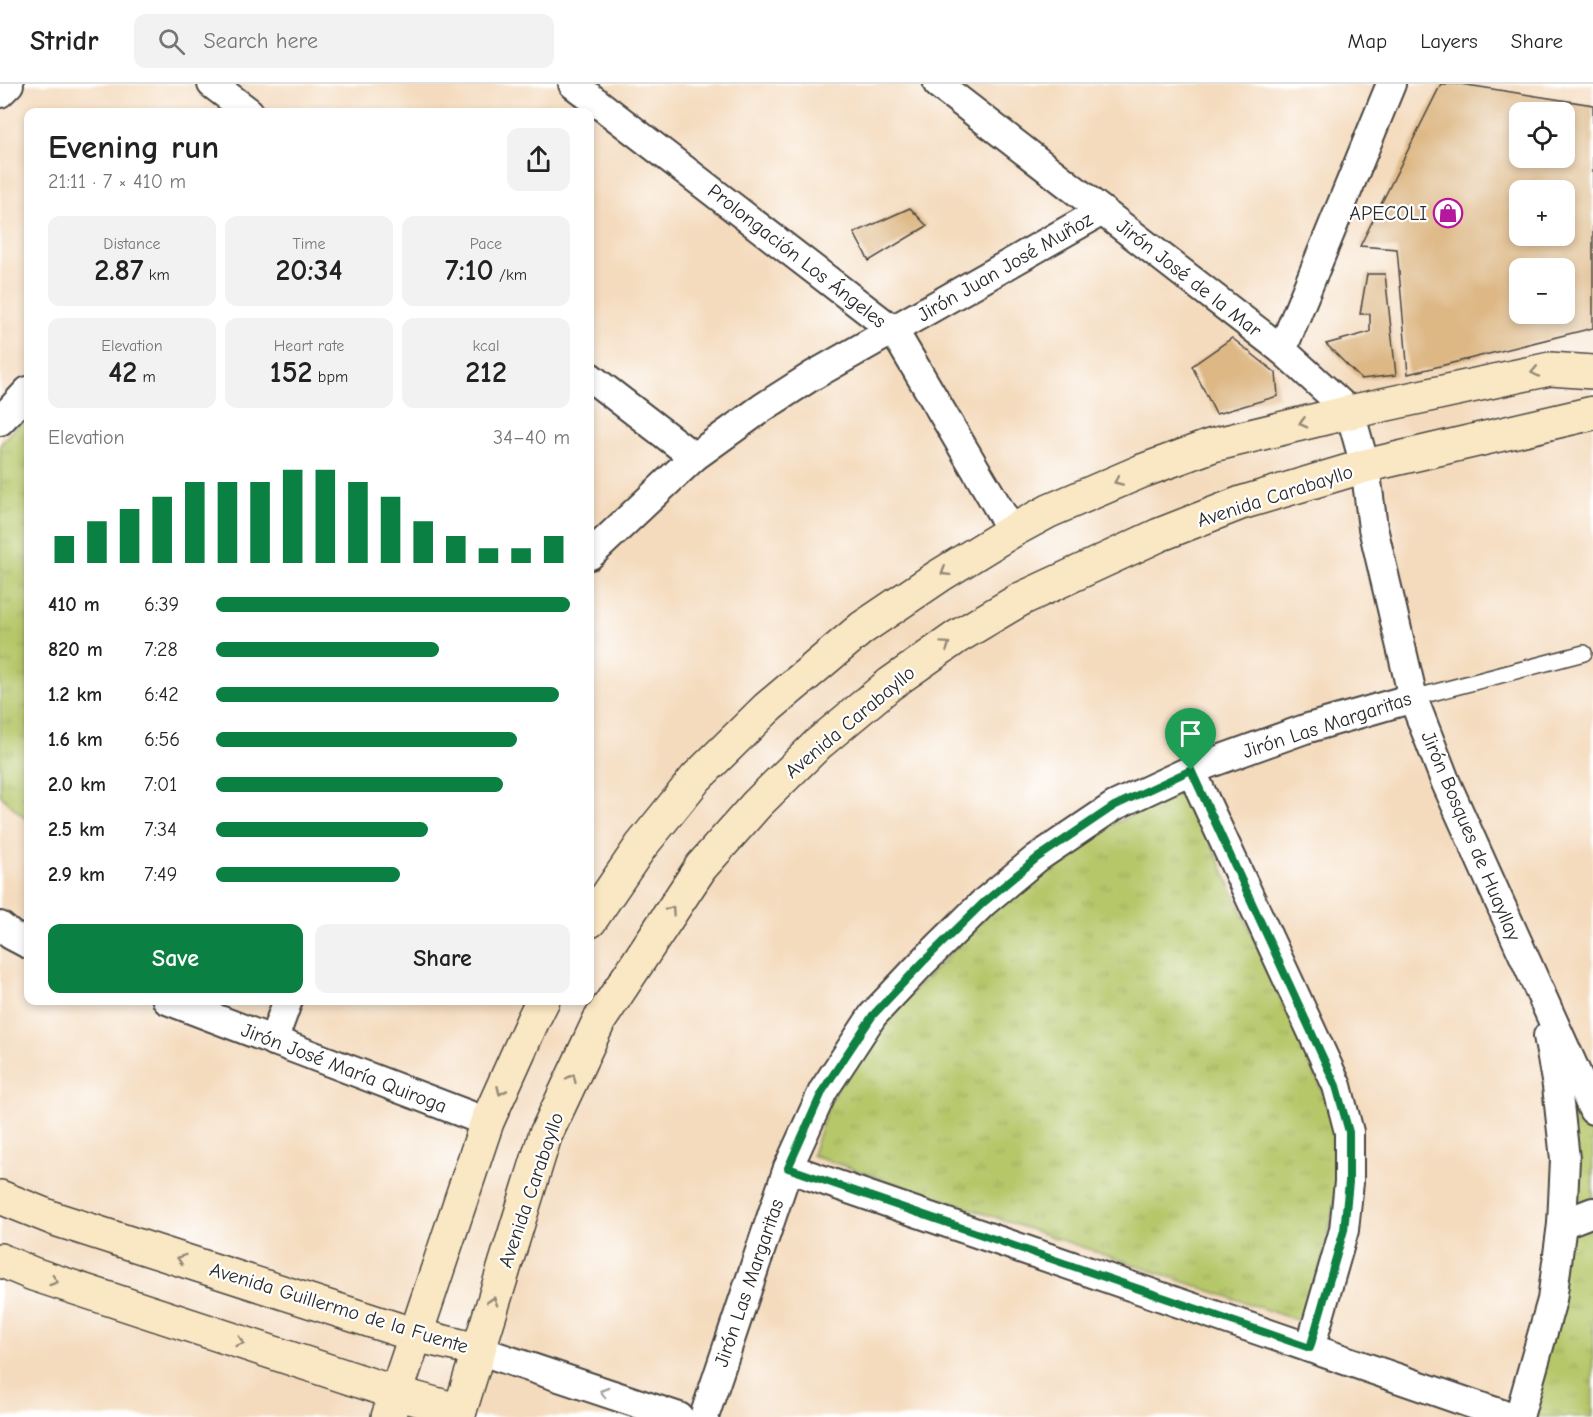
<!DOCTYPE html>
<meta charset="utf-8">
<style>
body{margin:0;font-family:"Comic Neue",sans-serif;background:#f2f2f2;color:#222;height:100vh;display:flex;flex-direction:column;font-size:22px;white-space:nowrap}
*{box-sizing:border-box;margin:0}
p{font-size:20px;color:#767676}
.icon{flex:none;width:33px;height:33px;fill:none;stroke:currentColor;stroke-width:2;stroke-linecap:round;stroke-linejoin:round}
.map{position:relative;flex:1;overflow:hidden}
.details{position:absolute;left:24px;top:24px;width:570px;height:897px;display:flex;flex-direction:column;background:#fff;border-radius:12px;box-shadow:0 3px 9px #0003}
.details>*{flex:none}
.fabs{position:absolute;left:1509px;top:18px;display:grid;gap:12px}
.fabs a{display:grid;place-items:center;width:66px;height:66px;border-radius:12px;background:#fff;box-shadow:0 3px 9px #0003;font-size:30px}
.pin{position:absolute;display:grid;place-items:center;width:51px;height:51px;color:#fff;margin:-62px -26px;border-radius:50% 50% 50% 0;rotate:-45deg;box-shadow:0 0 6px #0007}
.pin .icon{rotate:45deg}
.round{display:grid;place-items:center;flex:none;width:63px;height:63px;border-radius:12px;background:#f2f2f2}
.headline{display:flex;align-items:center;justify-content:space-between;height:102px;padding:0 24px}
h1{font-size:33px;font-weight:700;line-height:45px}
.stats{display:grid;grid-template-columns:repeat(3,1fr);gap:9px;height:102px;padding:6px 24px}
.stats div{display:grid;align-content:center;border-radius:12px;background:#f2f2f2;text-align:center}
.stats b{font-size:30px;font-weight:700}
.stats small{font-size:16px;font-weight:400}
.stats p{font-size:16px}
.chart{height:168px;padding:12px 24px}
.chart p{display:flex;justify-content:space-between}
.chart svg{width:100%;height:108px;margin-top:6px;stroke:#0b8043;stroke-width:6}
.primary-button{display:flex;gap:12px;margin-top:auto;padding:12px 24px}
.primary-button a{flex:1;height:69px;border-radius:12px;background:#0b8043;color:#fff;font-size:24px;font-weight:700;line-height:69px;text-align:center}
.primary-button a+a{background:#f2f2f2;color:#222}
ul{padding:0 24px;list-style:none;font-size:20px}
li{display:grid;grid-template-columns:96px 72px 1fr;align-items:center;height:45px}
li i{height:15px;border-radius:8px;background:#0b8043}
header{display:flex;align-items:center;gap:36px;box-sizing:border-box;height:84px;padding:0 30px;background:#fff;border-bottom:2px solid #e0e0e0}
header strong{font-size:28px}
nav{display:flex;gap:33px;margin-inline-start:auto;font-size:21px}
.search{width:420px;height:54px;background:#f2f2f2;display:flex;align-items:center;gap:15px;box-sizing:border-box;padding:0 21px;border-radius:12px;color:#767676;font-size:22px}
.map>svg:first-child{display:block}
.park{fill:url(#park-tufts);stroke:#70794a;stroke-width:1.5}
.building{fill:#ddb784;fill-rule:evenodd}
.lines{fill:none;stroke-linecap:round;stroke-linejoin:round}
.lane-casing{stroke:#494541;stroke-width:18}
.street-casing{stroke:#494541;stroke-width:32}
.secondary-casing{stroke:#494541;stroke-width:36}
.lane{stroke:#fff;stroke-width:15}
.street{stroke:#fff;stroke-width:28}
.secondary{stroke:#fae7c3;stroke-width:33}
.oneway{stroke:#928977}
.oneway2{stroke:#a0a0a0}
.route-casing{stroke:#fff;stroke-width:12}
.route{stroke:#0b8043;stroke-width:8}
.labels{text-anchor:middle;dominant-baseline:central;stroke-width:4.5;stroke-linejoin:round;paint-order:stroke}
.poi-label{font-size:20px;fill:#2b2b2b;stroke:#fff;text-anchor:end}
.street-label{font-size:20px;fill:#2b2b2b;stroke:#fff}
</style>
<header>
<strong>Stridr</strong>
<div class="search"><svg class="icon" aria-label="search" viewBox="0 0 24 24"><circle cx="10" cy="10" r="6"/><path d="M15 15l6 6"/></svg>Search here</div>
<nav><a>Map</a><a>Layers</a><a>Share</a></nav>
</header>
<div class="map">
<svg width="1593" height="1333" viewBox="0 0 1593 1333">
<defs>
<pattern id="park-tufts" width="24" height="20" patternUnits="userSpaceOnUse" patternTransform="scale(1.5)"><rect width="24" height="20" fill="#b6c76a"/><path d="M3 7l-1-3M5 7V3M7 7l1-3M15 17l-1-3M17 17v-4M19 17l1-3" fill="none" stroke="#9dab5c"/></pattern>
</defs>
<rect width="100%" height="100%" fill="#fff"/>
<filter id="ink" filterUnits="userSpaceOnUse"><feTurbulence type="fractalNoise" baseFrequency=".0167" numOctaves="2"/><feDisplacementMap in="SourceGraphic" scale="12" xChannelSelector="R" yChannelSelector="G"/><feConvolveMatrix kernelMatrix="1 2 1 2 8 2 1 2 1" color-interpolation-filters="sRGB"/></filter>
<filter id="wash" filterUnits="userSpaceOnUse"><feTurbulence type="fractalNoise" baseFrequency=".008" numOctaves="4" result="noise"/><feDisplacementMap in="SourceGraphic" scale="24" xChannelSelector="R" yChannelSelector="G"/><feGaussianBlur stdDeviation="1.35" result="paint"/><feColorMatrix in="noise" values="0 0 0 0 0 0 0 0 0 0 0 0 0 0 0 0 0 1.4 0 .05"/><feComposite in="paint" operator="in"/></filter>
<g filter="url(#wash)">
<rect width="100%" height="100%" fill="#f4dbbe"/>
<g class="park">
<polygon points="28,330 28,737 0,711 0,361"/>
<path d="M 1186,703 L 1319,999 C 1323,1009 1328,1019 1331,1030 C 1348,1102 1324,1170 1305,1239 L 812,1071 L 828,1022 L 860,962 L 992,827 L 1076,759 Z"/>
<polygon points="1568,985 1593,1044 1593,1333 1534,1333"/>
</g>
<g id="blocks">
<g class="building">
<path d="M 1441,0 L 1461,0 L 1593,21 L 1593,244 L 1408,290 L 1397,165 L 1360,162 ZM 1520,28 L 1564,28 L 1564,74 L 1520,74 ZM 1520,106 L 1564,106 L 1564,152 L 1520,152 ZM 1520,184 L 1564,184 L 1564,230 L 1520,230 Z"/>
<polygon points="910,124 927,142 869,177 854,149"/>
<polygon points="1367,190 1385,190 1396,291 1361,295 1326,260 1370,248 1370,230 1360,230"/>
<polygon points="1232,254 1276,289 1278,312 1216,330 1192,282"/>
</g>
</g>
</g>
<g filter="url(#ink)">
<use href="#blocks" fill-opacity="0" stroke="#494541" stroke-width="1.5"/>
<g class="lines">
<g class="lane-casing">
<polyline id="lane" points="1413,614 1584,569"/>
</g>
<g class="street-casing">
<g id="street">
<polyline points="212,0 249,28"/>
<polyline points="573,0 894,247 1012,447"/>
<polyline points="938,0 1282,266 1350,328 1365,382 1373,444 1413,614 1446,699 1593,1026"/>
<polyline points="0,9 9,0"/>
<polyline points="1282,266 1391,0"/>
<polyline points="590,293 694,373"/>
<polyline points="0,337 28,307"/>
<polyline points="590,471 694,373 762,324 812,292 1102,127"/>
<polyline points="1191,686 1337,1002 1349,1048 1349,1098 1344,1146 1310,1264"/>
<polyline points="0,842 11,851 28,860"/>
<polyline points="167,916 487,1038"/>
<polyline points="273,957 288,916"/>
<polyline points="788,1084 1510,1333"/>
<polyline points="1562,1140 1593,1128"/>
<polyline points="478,1266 679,1333"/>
<polyline points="704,1333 788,1084 823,1007 873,931 923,878 983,819 1037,774 1114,722 1191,686 1305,645 1413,614"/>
<polyline points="1519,1333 1552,1216 1562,1140 1565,1075 1557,1002 1548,952"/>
</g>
</g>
<g class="secondary-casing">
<g id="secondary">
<polyline points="590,837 641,762 696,694 767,624 862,544 939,492 1012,447 1049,427 1142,387 1213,361 1350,328 1550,285 1593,288"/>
<polyline points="0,1113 55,1135 415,1251 478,1266"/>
<polyline points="0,1176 33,1190 396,1309 460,1327"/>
<polyline points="388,1333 487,1038 533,936 543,916"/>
<polyline points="458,1333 545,1052 599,937 701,783 757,720 818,660 890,600 957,553 1021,515 1159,451 1241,419 1365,382 1593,329"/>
</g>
</g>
<use href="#lane" class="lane"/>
<use href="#street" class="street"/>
<use href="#secondary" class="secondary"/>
</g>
<defs><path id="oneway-chevron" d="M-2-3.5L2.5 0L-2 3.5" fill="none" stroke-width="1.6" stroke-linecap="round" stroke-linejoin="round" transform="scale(1.5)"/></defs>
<g class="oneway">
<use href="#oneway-chevron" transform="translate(1535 288) rotate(168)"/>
<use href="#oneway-chevron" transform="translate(1303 339) rotate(166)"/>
<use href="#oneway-chevron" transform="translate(1118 397) rotate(157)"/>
<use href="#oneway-chevron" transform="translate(945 488) rotate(148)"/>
<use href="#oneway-chevron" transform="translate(946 561) rotate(-35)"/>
<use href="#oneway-chevron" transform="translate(671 826) rotate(-56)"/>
<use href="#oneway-chevron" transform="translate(572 994) rotate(-65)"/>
<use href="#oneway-chevron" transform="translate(501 1007) rotate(114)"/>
<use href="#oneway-chevron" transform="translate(181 1175) rotate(-162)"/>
<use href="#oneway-chevron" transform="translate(54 1197) rotate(18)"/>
<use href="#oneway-chevron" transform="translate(493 1217) rotate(-73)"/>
<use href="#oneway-chevron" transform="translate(240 1258) rotate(18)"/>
</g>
<use class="oneway2" href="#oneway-chevron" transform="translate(604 1308) rotate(-162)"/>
</g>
<g class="lines" filter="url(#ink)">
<g class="route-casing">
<polygon id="route" points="1191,686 1336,1002 1349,1048 1349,1098 1344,1146 1310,1264 788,1084 823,1006 873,931 923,878 983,819 1037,774 1114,722"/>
</g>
<use href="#route" class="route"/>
</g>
<defs>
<g id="shop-ring" transform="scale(1.5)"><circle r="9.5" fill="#fff" stroke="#b5179e" stroke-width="1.5"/><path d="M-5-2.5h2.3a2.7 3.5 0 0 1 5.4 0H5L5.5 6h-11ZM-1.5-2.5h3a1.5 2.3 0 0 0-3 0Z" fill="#b5179e"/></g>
</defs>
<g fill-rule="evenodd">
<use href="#shop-ring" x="1448" y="129"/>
</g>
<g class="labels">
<g class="poi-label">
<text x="1427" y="129">APECOLI</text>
</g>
<g class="street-label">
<text transform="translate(797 172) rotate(38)">Prolongación Los Ángeles</text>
<text transform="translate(1005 183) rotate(-30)">Jirón Juan José Muñoz</text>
<text transform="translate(1189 194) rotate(38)">Jirón José de la Mar</text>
<text transform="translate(1275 412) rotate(-18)">Avenida Carabayllo</text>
<text transform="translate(850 638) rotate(-40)">Avenida Carabayllo</text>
<text transform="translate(1327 641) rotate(-18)">Jirón Las Margaritas</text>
<text transform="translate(1471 752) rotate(67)">Jirón Bosques de Huayllay</text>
<text transform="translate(344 984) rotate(21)">Jirón José María Quiroga</text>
<text transform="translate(531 1106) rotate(-71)">Avenida Carabayllo</text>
<text transform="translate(749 1199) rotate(-71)">Jirón Las Margaritas</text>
<text transform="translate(339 1224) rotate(17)">Avenida Guillermo de la Fuente</text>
</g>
</g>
</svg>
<div class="fabs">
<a><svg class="icon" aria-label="locate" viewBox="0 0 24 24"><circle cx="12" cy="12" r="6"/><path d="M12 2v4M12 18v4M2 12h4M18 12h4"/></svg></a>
<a>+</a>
<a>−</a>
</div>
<div class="pin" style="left:1191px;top:686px;background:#1e9e55"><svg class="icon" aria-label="arrive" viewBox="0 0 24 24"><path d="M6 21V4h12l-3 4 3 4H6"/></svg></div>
<section class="details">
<div class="headline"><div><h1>Evening run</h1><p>21:11 · 7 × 410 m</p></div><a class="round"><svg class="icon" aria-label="share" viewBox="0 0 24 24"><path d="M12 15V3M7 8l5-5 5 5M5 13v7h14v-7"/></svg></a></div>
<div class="stats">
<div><p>Distance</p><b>2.87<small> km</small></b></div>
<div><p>Time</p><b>20:34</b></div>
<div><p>Pace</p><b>7:10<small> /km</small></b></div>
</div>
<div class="stats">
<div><p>Elevation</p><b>42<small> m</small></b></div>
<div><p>Heart rate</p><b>152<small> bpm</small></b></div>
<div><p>kcal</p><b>212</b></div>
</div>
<div class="chart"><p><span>Elevation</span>34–40 m</p>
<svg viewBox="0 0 160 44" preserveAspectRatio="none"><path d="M5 44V33M15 44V27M25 44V22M35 44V17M45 44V11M55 44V11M65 44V11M75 44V6M85 44V6M95 44V11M105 44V17M115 44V27M125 44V33M135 44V38M145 44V38M155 44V33"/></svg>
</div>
<ul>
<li><b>410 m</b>6:39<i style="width:100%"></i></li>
<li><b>820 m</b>7:28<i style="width:63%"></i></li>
<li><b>1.2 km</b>6:42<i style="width:97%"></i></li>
<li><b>1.6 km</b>6:56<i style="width:85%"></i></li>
<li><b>2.0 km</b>7:01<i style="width:81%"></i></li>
<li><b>2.5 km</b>7:34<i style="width:60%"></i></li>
<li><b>2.9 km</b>7:49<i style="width:52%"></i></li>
</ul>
<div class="primary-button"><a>Save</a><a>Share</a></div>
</section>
</div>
